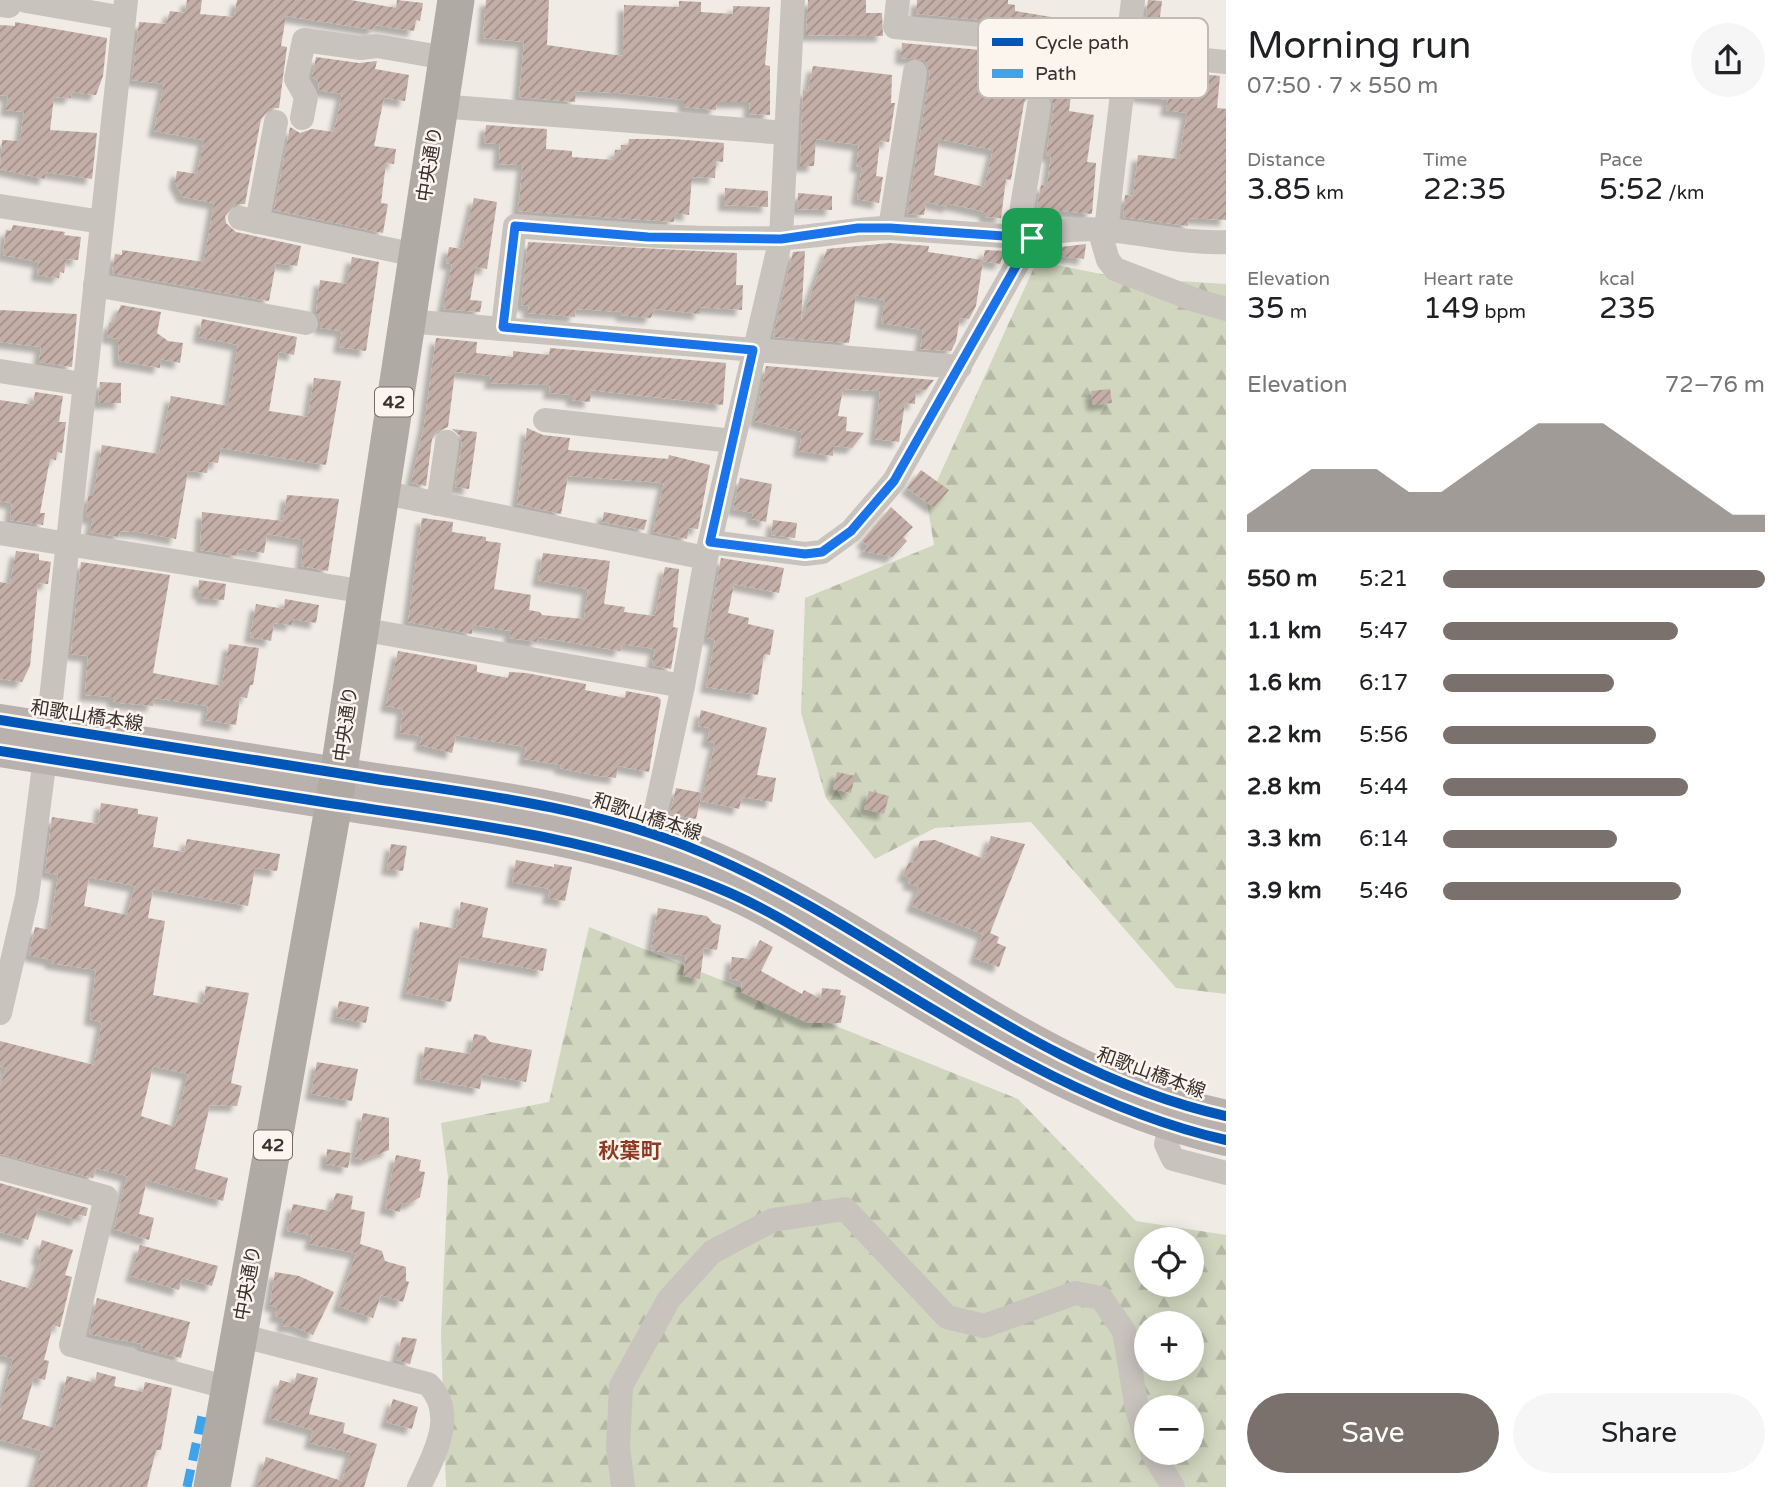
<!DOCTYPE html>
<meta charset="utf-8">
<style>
body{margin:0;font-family:"Varela Round","Noto Sans JP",sans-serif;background:#f6f6f6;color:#202124;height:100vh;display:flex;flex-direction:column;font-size:26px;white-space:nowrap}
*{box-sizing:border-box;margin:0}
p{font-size:23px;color:#757577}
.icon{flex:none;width:38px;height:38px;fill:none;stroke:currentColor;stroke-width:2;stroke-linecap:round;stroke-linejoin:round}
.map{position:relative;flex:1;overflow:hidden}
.panel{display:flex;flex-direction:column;background:#fff;width:560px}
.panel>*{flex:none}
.buttons{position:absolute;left:1134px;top:1227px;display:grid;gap:14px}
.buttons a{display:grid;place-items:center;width:70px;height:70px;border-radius:50%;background:#fff;box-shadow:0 4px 18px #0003;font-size:35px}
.pin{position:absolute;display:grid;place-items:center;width:60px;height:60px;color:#fff;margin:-30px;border-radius:14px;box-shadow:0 4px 10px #0006}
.round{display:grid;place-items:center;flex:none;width:74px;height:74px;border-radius:37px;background:#f6f6f6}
.headline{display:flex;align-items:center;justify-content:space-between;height:119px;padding:0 21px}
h1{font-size:38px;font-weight:600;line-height:52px}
.metrics{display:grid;grid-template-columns:repeat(3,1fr);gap:10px;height:119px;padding:7px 21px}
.metrics div{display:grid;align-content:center}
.metrics b{font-size:30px;font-weight:600}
.metrics small{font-size:19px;font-weight:400}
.metrics p{font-size:19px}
.chart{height:196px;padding:14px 21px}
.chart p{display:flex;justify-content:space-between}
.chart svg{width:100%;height:126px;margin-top:7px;fill:#7a716c;opacity:.7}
.cta{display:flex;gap:14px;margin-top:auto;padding:14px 21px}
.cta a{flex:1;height:80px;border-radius:42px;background:#7a716c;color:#fff;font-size:28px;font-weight:600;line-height:80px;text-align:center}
.cta a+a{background:#f6f6f6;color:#202124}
ul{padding:0 21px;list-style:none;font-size:23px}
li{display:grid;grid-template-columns:112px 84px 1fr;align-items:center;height:52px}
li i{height:18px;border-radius:9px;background:#7a716c}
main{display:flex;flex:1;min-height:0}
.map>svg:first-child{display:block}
.forest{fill:url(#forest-firs);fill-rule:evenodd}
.building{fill:url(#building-hatch);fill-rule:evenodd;filter:url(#shadow)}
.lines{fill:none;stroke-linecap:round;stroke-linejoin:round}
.minor{stroke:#c9c3be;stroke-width:24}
.major{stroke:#b8b1ad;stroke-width:32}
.highway{stroke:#afaaa4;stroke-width:37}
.quiet{stroke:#3fa3eb;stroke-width:9;stroke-dasharray:18 9;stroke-linecap:butt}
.cycleway-casing{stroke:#fbf5ee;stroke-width:15}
.cycleway{stroke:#0057b8;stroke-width:10}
.route-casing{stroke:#fff;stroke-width:14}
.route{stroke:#1a73e8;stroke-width:9}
.labels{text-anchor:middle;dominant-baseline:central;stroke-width:5;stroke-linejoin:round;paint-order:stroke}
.shield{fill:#fbf5ee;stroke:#756b66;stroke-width:2}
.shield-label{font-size:18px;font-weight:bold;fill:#3b302b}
.street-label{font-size:19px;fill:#3b302b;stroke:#fbf5ee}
.neighbourhood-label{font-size:21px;font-weight:bold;fill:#8c3b22;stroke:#fbf5ee}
.key{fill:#fbf5ee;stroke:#c1bab4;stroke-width:2}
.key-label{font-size:19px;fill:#3b302b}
</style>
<main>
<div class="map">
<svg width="1226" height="1487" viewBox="0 0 1226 1487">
<defs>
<pattern id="forest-firs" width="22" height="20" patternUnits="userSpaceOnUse" patternTransform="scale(1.75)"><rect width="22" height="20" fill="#d1d6bf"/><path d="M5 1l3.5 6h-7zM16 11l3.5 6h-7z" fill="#b4b8a4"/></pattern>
<pattern id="building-hatch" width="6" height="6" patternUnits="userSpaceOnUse" patternTransform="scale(1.75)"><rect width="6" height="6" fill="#c3afa7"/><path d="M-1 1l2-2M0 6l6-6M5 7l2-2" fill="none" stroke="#a08f88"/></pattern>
<filter id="shadow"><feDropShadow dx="-6" dy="6" stdDeviation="2" flood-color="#0004"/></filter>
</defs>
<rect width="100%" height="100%" fill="#f0ebe5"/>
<g class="forest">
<polygon points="1037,261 1116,277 1226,284 1226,994 1176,988 1031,822 935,828 875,859 826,798 801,713 805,598 934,545 927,503"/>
<path d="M 589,927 L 1018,1099 L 1136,1221 L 1226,1235 L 1226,1487 L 446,1487 L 441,1334 L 448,1177 L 441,1123 L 549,1102 ZM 1146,1239 L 1192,1239 L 1192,1284 L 1146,1284 ZM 1146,1323 L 1192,1323 L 1192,1368 L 1146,1368 ZM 1146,1407 L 1192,1407 L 1192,1452 L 1146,1452 Z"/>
</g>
<g class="building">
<polygon points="187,0 202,0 200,14 234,17 237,0 351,0 396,8 397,0 423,3 420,21 416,20 414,31 375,25 374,30 286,16 281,46 287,47 279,108 270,108 261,119 245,204 235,204 225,216 226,223 236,232 301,246 297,266 276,263 269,301 112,273 115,254 122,255 122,250 204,262 214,203 183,197 175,182 177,171 197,174 204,140 154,131 164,84 132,80 139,22 166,24 170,11 185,13"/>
<polygon points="486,0 549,0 547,45 623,56 624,5 679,7 679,1 701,2 701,12 733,14 733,6 770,7 765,65 770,66 770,115 749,114 750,102 717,102 716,110 684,107 684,100 619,93 576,91 575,102 519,97 524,42 483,38"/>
<polygon points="808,0 866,0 866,13 882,13 883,36 806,35"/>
<path d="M 917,0 L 1008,0 L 1008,4 L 1015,5 L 1015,11 L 1100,25 L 1099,34 L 1033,29 L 1023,42 L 1029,55 L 1036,58 L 1091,63 L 1091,67 L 1099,69 L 1100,84 L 1073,80 L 1069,111 L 1094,115 L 1087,162 L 1096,163 L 1092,214 L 1053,210 L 1052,216 L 1036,214 L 1041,185 L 1047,186 L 1051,156 L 1046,155 L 1054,107 L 1049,94 L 1041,90 L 1028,95 L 1024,103 L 1011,180 L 1006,179 L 1001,218 L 985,217 L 985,212 L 950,204 L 949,207 L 926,202 L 924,215 L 907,214 L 930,74 L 925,60 L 901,58 L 902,43 L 981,50 L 994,44 L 997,36 L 991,23 L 984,20 L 916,14 ZM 939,139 L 993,150 L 984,187 L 934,175 Z"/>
<polygon points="1148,0 1162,1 1157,40 1143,39"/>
<polygon points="15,22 107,38 103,76 96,95 72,92 71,98 54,97 50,130 97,133 92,179 46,172 45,179 0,169 2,140 20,141 24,112 6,110 8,96 0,95 0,25 15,26"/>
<polygon points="316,57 359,63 377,61 375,69 409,75 405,101 384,98 374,146 396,149 394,164 386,163 381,203 388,204 383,233 274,210 290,127 300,133 312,129 334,132 342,94 319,90 318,81 312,77"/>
<polygon points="813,66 892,75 891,103 895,103 889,142 880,141 876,176 883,177 879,203 857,199 862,167 856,166 859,145 816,139 814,166 800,166 803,90 808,91"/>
<polygon points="1140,68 1220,76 1217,108 1226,109 1226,220 1189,218 1188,226 1123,217 1125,195 1133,196 1138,155 1179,159 1187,113 1166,110 1168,100 1137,96"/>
<polygon points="486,125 547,129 546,149 572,151 572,157 614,160 615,150 621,150 621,145 628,145 629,139 673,139 724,143 723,162 716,161 715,178 692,177 689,215 675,213 674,222 518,211 523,165 499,164 500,144 484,143"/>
<polygon points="725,188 768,191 768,207 724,205"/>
<polygon points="798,193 832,196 832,210 797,209"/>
<polygon points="474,198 497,202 487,269 476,267 470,300 482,301 480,312 443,309 452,264 446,263 449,247 462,249"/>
<polygon points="13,225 65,232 64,235 81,237 78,260 66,259 64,273 60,272 59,278 37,275 39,262 3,255 6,230 11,231"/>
<polygon points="528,242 737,253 736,285 743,285 742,310 700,307 700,314 654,309 651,318 621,315 622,312 576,309 575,317 528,313 529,306 521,305"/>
<polygon points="890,243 929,246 928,252 983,260 985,250 1005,251 1000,264 983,261 976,306 969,319 960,318 956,341 951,351 920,349 923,330 881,323 885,300 856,295 849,343 773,337 793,252 805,251 801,322 827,249"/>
<polygon points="1086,244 1084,259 1051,255 1052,248"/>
<polygon points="352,257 379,262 366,351 339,347 342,331 320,328 320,319 316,313 320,280 347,284"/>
<polygon points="121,305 161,312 157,333 168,341 183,343 180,363 161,359 160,368 119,361 118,339 107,337 109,323 113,323"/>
<polygon points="0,310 77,314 72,367 39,362 41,347 0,342"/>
<polygon points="202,319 297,337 294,355 279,352 269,411 308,417 314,378 341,381 326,465 221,448 218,463 209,462 207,473 188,471 176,539 139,532 120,531 119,537 90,532 93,518 86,518 88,496 93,496 102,445 159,454 171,396 228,406 238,345 199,337"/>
<polygon points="436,338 477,342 476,353 513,357 513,351 549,355 550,348 726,363 723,405 591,390 590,402 572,400 572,395 549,393 550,385 490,383 491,376 455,372 448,427 436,432 432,439 426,486 411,483 424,426"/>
<polygon points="766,366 934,380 926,390 916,389 915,404 905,403 899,442 875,439 880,391 843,389 838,416 847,417 846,431 864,433 852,448 834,446 833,456 799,451 802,432 755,421"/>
<polygon points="100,382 121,383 121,403 98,403"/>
<polygon points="1110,389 1112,403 1093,405 1091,391"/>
<polygon points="35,392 63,396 59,422 66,422 62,453 57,452 56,460 50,459 40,513 45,513 43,525 10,520 12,503 0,501 0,400 33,405"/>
<polygon points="527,428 543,435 570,438 568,450 668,459 669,455 710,465 698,529 689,528 687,539 653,532 664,483 568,476 561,514 517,504"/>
<polygon points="452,429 477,432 469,489 455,487 462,443 460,436"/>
<polygon points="921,470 949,490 934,508 907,488"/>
<polygon points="740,478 772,484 766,522 752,519 753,513 733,509"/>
<polygon points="287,495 339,499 328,571 301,566 304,540 267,534 264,553 238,549 237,556 200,550 202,512 283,521"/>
<polygon points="891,507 913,527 903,537 907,541 892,557 863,551 868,546 862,541"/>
<polygon points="604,512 647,520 644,530 602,522"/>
<polygon points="422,518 453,522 452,532 486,537 486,541 501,543 494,589 531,595 529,610 540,612 542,615 584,619 588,589 538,580 543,553 610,561 604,604 625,607 624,612 655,616 665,567 679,569 673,627 678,628 671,669 652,665 655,649 622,644 620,651 538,637 537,642 509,638 511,631 473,625 472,634 408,622"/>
<polygon points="773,520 797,523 795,538 771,535"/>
<polygon points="16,551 39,554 39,560 51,562 48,584 38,583 30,666 22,682 0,679 0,582 10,584"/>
<polygon points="721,558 784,568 779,593 734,584 728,613 749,618 748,624 774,630 770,655 764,654 758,695 706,687 715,640 707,638"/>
<polygon points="81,562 170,575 153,673 222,686 229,644 259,648 253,685 250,685 247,698 240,697 236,725 206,720 208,706 154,698 153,706 120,703 113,701 113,697 85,695 88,656 71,654"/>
<polygon points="199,580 226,584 224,600 202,598 202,593 198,593"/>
<polygon points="285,599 319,605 316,623 293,619 292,625 274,623 271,641 250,637 256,604 284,609"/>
<polygon points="398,651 477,665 477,672 508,678 509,672 526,673 586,684 585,690 625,698 626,691 658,697 661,700 649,772 618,766 616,778 593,775 560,768 561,765 524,759 526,747 456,735 452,753 420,745 422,736 400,733 403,709 386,706"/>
<polygon points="701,710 767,728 757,775 776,778 772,802 742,797 739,809 702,801 715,743 707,741 710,728 698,726"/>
<polygon points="837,772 855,776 851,793 833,789"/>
<polygon points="676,788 702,793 696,819 670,814"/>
<polygon points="869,791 889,796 884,814 864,809"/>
<path d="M 101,803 L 138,809 L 138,814 L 158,817 L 153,847 L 184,852 L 187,839 L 280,854 L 277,871 L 255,868 L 248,906 L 153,889 L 148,918 L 165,921 L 153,995 L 203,1004 L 206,986 L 249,993 L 231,1083 L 242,1086 L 237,1106 L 210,1105 L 195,1169 L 228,1178 L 223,1201 L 147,1180 L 139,1214 L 154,1218 L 149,1240 L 114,1229 L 127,1176 L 96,1168 L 93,1178 L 0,1154 L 0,1086 L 6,1068 L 0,1066 L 0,1041 L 94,1065 L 102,1022 L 90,1019 L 96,970 L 51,963 L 51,960 L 29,955 L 35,927 L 50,930 L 58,875 L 45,872 L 52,817 L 98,824 ZM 89,877 L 135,886 L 127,915 L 84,906 ZM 153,1066 L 188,1074 L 175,1127 L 141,1116 Z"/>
<polygon points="991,836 1025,844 990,933 999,937 997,943 1006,947 999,967 975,958 983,934 912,906 919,887 908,883 910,878 903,875 909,862 913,863 920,841 935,840 984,859"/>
<polygon points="391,844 407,846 403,871 387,869"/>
<polygon points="516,860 554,867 554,864 572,867 565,901 548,898 550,889 512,882"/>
<polygon points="461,902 488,908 482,937 547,949 543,971 460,956 451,1002 406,993 420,922 456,929"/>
<polygon points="658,908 707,916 713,923 721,925 717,950 704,948 700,979 683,976 686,956 651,950"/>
<polygon points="760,940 773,947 761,971 802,994 804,990 821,999 822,988 841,990 840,995 846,996 841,1023 808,1023 741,992 742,982 729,978 732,957 750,959"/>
<polygon points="339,1001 369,1007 366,1023 336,1017"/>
<polygon points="474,1034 485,1036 490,1042 532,1050 526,1082 482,1074 480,1089 420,1078 425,1047 470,1054"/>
<polygon points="317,1062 358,1069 352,1101 311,1094"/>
<polygon points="363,1113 389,1118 389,1150 364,1160 355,1158"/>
<polygon points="327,1149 351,1153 348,1168 326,1164"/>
<polygon points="396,1155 421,1160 419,1171 425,1172 420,1197 409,1204 402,1203 400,1212 385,1208"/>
<polygon points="0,1183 88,1208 86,1216 79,1215 77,1220 38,1208 28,1240 0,1232"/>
<polygon points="336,1193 353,1196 351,1209 365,1212 360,1244 382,1251 385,1261 406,1267 406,1281 409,1282 403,1302 381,1295 373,1318 338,1306 356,1253 310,1244 312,1235 287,1231 293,1204 330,1211"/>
<polygon points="42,1240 73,1250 65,1275 72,1277 60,1327 53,1325 44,1360 49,1361 45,1380 34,1377 22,1419 55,1428 67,1376 95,1383 97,1372 116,1377 114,1386 143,1392 145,1382 172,1388 161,1450 156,1450 147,1487 32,1487 42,1451 0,1440 0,1412 13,1358 0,1355 0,1280 31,1289 41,1260 37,1258"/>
<polygon points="140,1245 218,1266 212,1286 182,1278 179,1290 131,1276"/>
<polygon points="275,1272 299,1276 334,1292 313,1335 295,1327 282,1326 284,1318 275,1316 277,1307 270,1305"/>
<polygon points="97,1298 190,1322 181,1358 141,1348 142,1344 89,1334"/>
<polygon points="402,1337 417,1339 410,1364 396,1360"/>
<polygon points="297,1373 318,1378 309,1414 345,1423 343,1433 377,1444 364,1487 257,1487 266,1457 342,1481 351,1452 310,1443 313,1430 269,1418 280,1380 294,1384"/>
<polygon points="393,1399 418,1407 412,1429 386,1422"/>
</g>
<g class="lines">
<g class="minor">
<polyline points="898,0 895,27 982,35"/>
<polyline points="26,1 124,18"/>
<polyline points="0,5 9,6"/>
<polyline points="1038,43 1226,62"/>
<polyline points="915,72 890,228 1032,238"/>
<polyline points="438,106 786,133"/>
<polyline points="302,118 306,97 296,79 304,40 361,48 377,46 446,58"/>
<polyline points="0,206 102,222"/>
<polyline points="240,218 416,255"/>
<polyline points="257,222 276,122"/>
<polyline points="1099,229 1108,260 1115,269 1198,301 1226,309"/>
<polyline points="1106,230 1133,0"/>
<polyline points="1017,236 1039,105"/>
<polyline points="95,285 306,323"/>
<polyline points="406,321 960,367"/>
<path d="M 503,327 L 515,226 C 602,233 690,240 778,238 C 815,238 852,228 890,228"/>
<polyline points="0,371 83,384"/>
<polyline points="545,420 733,441"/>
<polyline points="380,492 706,558"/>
<polyline points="438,504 447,442"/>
<polyline points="0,533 366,592"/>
<path d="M 710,542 L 805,554 L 822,552 L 851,531 L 894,481 L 1032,238 C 1100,215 1158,245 1226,242"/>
<polyline points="360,629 683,686"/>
<polyline points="48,728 126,0"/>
<polyline points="647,851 683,686 706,558 781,238 793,0"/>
<polyline points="0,1013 27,897 45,758"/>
<polyline points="1171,1126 1166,1144 1173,1159 1226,1173"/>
<polyline points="0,1168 106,1197 71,1345 229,1388"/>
<path d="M 239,1335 L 428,1384 C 458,1414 434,1455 419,1487"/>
<polyline points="1152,1452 1173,1487"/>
<polyline points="623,1487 618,1447 621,1386 669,1299 712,1252 773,1220 845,1209 947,1317 984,1326 1075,1293 1101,1298 1124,1331 1137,1409 1146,1438"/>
</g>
<g class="major">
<path d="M 0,720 C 125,740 250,759 376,779 C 486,795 598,809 701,852 C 883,928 1030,1073 1226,1116"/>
<path d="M 0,751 C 112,769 224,787 336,804 C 466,823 596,838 718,888 C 770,909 819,942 867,970 C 982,1039 1094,1110 1226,1140"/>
</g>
<polyline class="highway" points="212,1487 334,803 456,0"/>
<polyline class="quiet" points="187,1487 203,1411"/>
<g class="cycleway-casing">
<g id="cycleway">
<path d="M 0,720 C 125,740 250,759 376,779 C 486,795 598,809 701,852 C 883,928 1030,1073 1226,1116"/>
<path d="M 0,751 C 112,769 224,787 336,804 C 466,823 596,838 718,888 C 770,909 819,942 867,970 C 982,1039 1094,1110 1226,1140"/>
</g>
</g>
<use href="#cycleway" class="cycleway"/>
</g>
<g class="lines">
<g class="route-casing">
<polygon id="route" points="515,226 648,237 781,239 858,228 890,228 1032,238 894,481 851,531 822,552 805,554 710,542 753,350 503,327"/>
</g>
<use href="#route" class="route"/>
</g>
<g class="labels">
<g class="shield">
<rect x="375" y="387.5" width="38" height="29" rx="5"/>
<rect x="254" y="1130.5" width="38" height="29" rx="5"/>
</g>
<g class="shield-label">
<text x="394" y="402">42</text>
<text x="273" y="1145">42</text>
</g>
<g class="street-label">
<text transform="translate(430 164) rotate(-81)">中央通り</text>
<text transform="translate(87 716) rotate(9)">和歌山橋本線</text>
<text transform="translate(346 724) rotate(-82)">中央通り</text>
<text transform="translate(647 817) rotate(18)">和歌山橋本線</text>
<text transform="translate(1151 1073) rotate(20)">和歌山橋本線</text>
<text transform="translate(248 1283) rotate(-80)">中央通り</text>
</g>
<g class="neighbourhood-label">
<text x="630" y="1151">秋葉町</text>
</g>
</g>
<rect x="978" y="18" width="230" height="80" rx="10" class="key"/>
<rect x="992" y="38" width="31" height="8" fill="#0057b8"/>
<rect x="992" y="69" width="31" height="9" fill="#3fa3eb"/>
<g class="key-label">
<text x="1035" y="49">Cycle path</text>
<text x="1035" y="80">Path</text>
</g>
</svg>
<div class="buttons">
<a><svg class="icon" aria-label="locate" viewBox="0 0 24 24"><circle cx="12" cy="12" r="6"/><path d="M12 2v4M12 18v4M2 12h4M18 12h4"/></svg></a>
<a>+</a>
<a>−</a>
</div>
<div class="pin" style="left:1032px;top:238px;background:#1e9e55"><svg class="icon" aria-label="arrive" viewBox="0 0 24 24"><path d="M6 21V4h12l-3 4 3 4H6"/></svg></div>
</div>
<section class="panel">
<div class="headline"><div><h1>Morning run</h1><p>07:50 · 7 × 550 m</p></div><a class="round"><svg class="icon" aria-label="share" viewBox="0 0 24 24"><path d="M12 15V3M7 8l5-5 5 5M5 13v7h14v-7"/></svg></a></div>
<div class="metrics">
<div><p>Distance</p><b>3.85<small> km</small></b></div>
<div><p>Time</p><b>22:35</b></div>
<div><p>Pace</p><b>5:52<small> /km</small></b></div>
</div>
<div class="metrics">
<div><p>Elevation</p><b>35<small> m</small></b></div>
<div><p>Heart rate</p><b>149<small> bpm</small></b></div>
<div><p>kcal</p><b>235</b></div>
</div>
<div class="chart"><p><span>Elevation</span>72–76 m</p>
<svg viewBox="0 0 160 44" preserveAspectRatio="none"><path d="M0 44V38L10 30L20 22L30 22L40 22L50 30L60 30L70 22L80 14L90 6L100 6L110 6L120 14L130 22L140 30L150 38L160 38V44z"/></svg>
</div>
<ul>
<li><b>550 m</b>5:21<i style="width:100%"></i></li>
<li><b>1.1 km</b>5:47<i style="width:73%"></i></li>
<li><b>1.6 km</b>6:17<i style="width:53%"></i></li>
<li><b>2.2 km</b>5:56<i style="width:66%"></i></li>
<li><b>2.8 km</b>5:44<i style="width:76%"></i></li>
<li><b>3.3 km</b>6:14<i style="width:54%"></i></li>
<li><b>3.9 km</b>5:46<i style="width:74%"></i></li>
</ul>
<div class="cta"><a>Save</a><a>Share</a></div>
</section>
</main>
